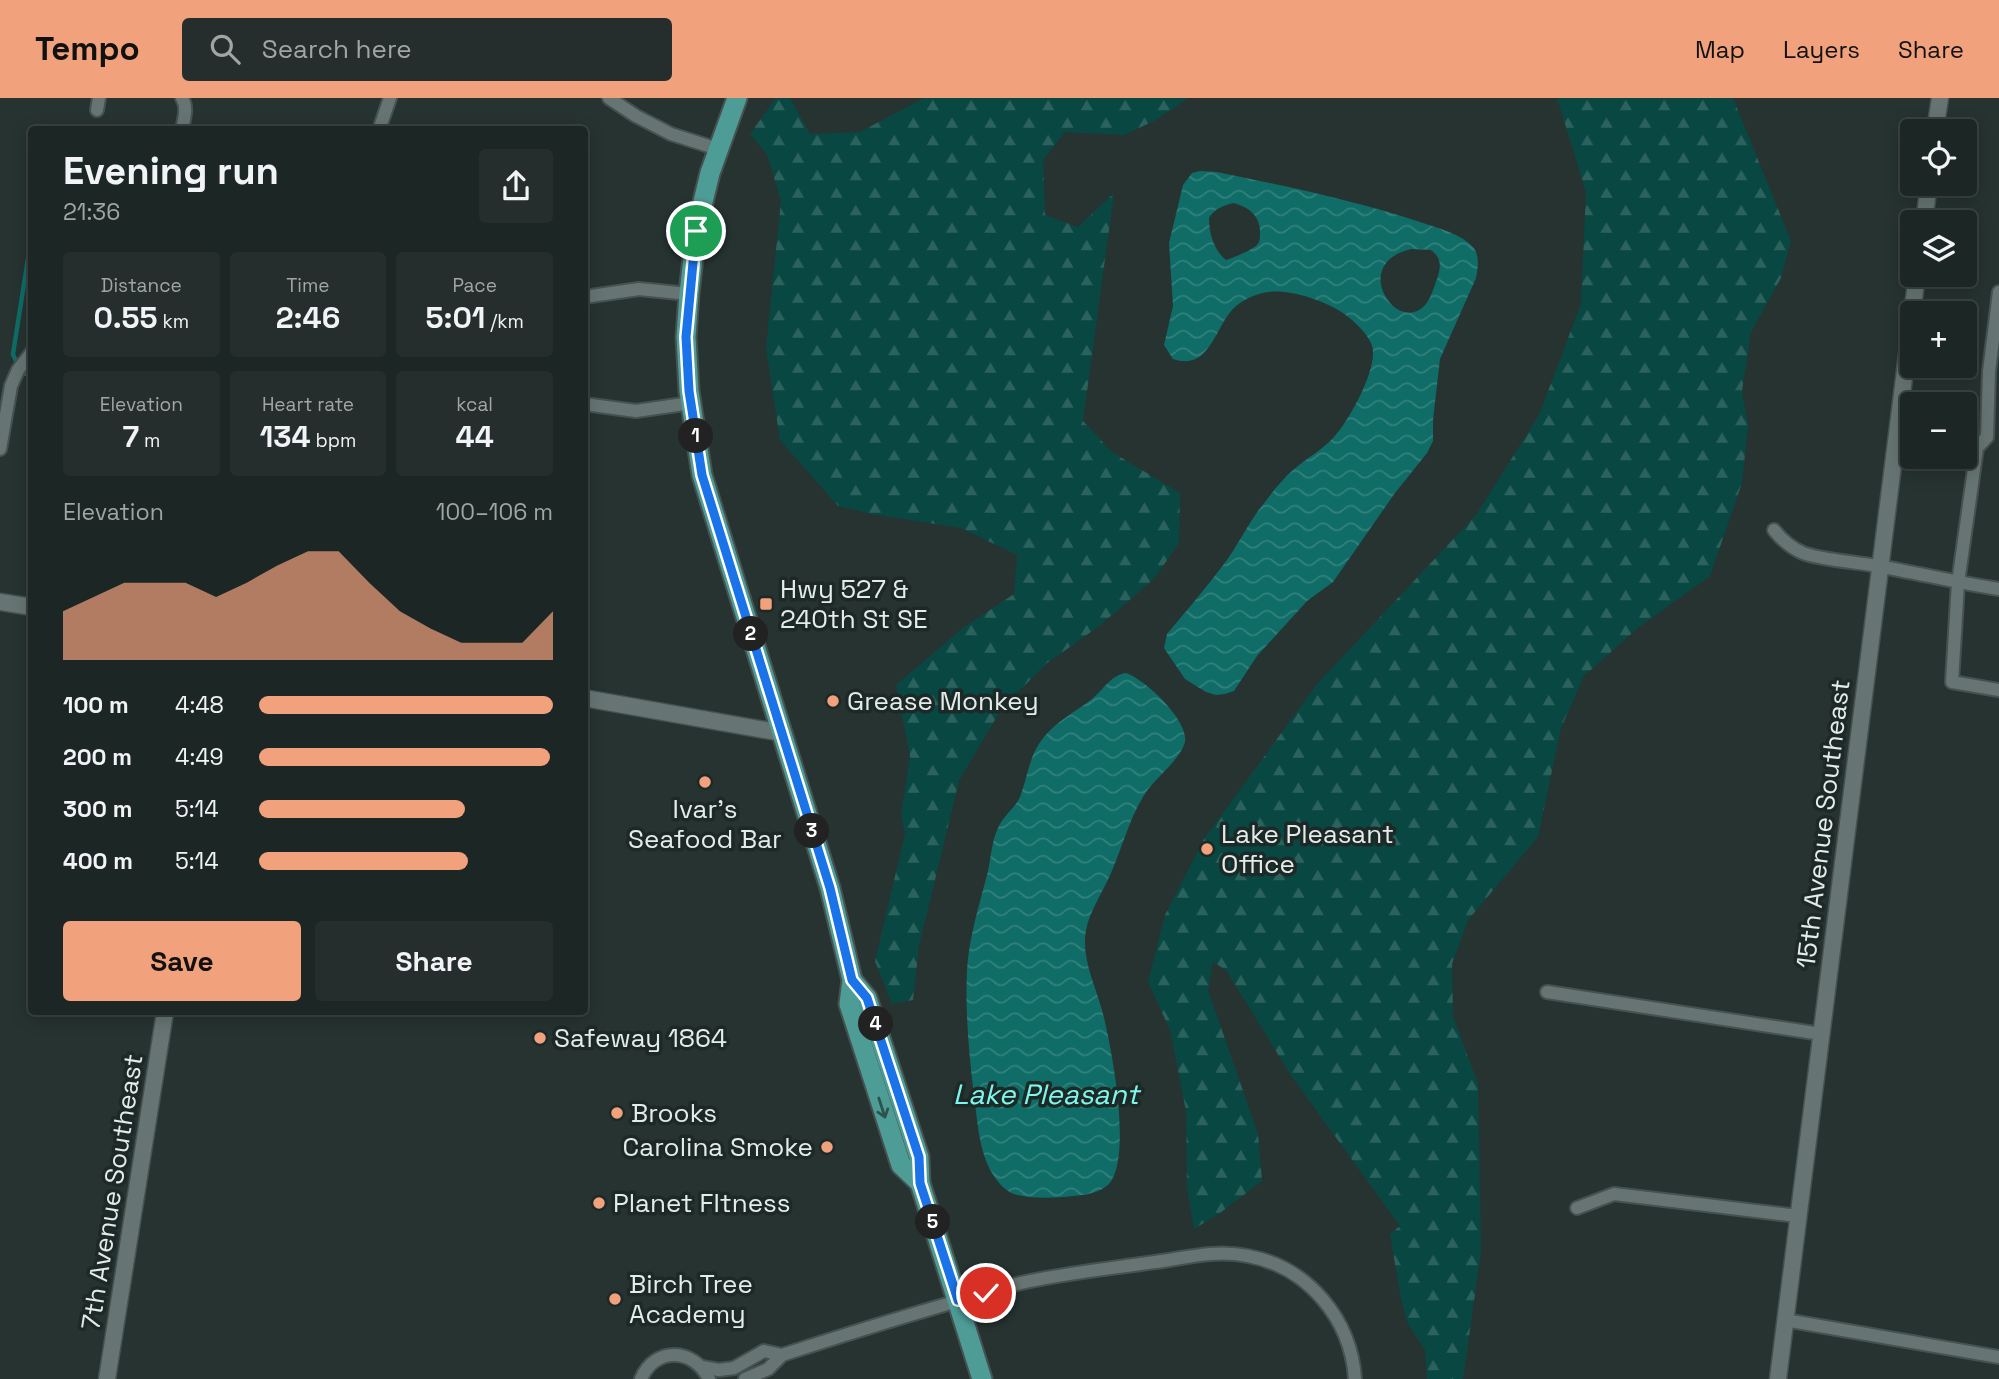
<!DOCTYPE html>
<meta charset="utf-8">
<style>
body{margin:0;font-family:"Space Grotesk",sans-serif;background:#252e2d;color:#f1f3f6;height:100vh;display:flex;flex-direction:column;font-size:26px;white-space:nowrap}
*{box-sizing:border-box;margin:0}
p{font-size:23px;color:#a0a5a7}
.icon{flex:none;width:38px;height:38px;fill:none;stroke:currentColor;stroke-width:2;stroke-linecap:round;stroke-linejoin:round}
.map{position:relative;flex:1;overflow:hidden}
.side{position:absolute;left:28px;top:28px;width:560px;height:889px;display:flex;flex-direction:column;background:#1c2625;border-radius:7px;box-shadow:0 4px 18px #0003,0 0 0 2px #3a4342}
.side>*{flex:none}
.buttons{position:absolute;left:1900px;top:21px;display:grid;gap:14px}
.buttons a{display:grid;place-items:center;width:77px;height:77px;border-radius:7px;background:#1c2625;box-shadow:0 4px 18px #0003,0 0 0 2px #3a4342;font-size:35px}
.pin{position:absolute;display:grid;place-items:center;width:60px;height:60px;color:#fff;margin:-30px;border:4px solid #fff;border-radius:50%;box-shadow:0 2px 7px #0007}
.km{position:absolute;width:35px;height:35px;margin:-18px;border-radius:50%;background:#222;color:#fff;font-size:19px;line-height:35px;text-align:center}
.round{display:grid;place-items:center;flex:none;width:74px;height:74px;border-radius:7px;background:#252e2d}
.head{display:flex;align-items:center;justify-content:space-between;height:119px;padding:0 35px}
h1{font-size:38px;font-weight:600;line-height:52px}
.stats{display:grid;grid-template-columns:repeat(3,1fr);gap:10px;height:119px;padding:7px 35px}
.stats div{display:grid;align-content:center;border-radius:7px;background:#252e2d;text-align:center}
.stats b{font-size:30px;font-weight:600}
.stats small{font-size:19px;font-weight:400}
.stats p{font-size:19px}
.chart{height:196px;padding:14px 35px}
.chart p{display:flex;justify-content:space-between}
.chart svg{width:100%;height:126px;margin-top:7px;fill:#f1a17c;opacity:.7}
.cta{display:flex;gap:14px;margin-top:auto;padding:14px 35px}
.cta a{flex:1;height:80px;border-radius:7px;background:#f1a17c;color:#111;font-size:28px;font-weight:600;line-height:80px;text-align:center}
.cta a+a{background:#252e2d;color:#f1f3f6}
ul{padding:0 35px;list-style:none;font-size:23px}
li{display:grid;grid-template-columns:112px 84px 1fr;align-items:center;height:52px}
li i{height:18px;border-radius:9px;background:#f1a17c}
header{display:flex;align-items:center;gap:42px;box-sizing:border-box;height:98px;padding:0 35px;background:#f1a17c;color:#111}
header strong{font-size:33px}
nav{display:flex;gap:38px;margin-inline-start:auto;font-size:24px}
.search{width:490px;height:63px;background:#252e2d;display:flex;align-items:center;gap:18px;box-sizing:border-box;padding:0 24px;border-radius:7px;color:#a0a5a7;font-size:26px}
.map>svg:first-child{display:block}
.forest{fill:url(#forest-firs)}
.water{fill:url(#water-waves);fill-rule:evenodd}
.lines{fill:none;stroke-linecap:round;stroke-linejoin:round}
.stream{stroke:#0f6c66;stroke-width:4.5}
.minor-casing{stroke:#465150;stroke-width:16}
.tertiary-casing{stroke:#465150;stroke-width:19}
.primary-casing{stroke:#465150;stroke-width:23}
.minor{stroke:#667573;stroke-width:12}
.tertiary{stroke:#667573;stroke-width:16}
.primary{stroke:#4d9d96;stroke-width:19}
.oneway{stroke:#2d524e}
.route-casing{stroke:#fff;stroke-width:14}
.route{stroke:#1a73e8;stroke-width:9}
.poi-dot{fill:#f1a17c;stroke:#1c2927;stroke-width:2.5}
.labels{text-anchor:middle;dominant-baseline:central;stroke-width:7;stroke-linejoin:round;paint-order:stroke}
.poi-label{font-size:26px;fill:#e4eceb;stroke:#1c2927;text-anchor:start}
.street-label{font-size:26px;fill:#e4eceb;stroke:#1c2927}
.water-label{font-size:28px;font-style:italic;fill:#7ff6eb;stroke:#1c2927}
</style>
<header>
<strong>Tempo</strong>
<div class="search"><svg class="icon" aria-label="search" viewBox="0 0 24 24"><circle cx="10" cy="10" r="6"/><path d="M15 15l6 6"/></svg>Search here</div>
<nav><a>Map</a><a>Layers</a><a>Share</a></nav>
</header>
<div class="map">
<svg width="1999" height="1281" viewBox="0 0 1999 1281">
<defs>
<pattern id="forest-firs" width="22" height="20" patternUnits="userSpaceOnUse" patternTransform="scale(1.75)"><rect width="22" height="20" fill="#084742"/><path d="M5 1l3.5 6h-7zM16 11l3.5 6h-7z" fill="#2c625d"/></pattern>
<pattern id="water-waves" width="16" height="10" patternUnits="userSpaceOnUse" patternTransform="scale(1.75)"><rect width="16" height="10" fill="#0f6c66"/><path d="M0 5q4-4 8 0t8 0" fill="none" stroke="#32817c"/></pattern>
</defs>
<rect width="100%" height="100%" fill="#263331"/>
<g class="forest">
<polygon points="776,0 790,0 810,36 860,34 924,0 1188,0 1156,22 1124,37 1065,34 1043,62 1045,117 1078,129 1114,95 1083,323 1112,354 1180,395 1179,445 1154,481 1098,529 1047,565 1002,610 959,683 919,848 913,902 892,906 875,863 905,736 901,717 910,658 896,587 963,530 1014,496 1017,457 961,430 872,416 838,408 780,342 766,250 781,103 767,56 750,36"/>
<polygon points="1557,0 1733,0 1791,143 1781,180 1751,234 1742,293 1748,328 1742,385 1710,478 1639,529 1584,578 1561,630 1538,739 1468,822 1452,866 1453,918 1478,986 1481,1153 1463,1281 1427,1281 1425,1252 1408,1226 1401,1201 1390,1136 1400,1128 1290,976 1226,872 1213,864 1208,892 1258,1036 1262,1083 1220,1115 1194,1131 1187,1090 1186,1013 1170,932 1148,884 1165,817 1204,741 1317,586 1476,417 1539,317 1581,206 1586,94"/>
</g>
<g class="water">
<path d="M 1200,73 L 1217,74 C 1285,88 1353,102 1420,124 C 1437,130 1460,135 1473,149 C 1480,158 1478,170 1476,180 L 1440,261 L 1433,322 L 1433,343 L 1427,355 L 1395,395 L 1333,484 L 1307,503 L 1257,558 L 1234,593 L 1225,596 L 1216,597 L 1206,594 L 1185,581 L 1164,550 L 1167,536 C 1186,513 1206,490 1224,466 C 1239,446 1249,423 1265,404 C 1273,393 1283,381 1293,372 C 1307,360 1322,352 1334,339 C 1349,323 1379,269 1372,248 C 1368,235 1351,220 1340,213 C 1320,201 1282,188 1259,196 C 1249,199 1238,205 1232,212 C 1214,232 1209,273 1173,261 L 1164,247 L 1173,208 L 1169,145 L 1183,87 L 1192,75 ZM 1234,105 C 1250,110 1261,118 1260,137 C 1260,140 1260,144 1257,147 C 1252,152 1233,160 1226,162 C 1214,152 1209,136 1209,120 C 1214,111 1224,107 1234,105 ZM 1412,151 L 1431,152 C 1442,160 1441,169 1437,181 C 1434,189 1431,200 1426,206 C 1397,240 1348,164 1412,151 Z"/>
<path d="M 1126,575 C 1145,581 1189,623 1185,644 C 1180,663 1153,681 1143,699 C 1129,722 1122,750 1111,775 C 1103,794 1090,812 1086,832 C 1081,860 1095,886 1102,912 C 1111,946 1133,1058 1109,1086 C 1100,1095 1085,1097 1073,1098 C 1055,1100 1036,1101 1017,1097 C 1001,1093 990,1074 985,1060 C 978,1040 977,1019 974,998 C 969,956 965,914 967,872 C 969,838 980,805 988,773 C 991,759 992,742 998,730 C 1003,718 1015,710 1020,699 C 1026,684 1028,666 1036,651 C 1049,627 1071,617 1092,601 C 1103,592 1111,577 1126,575 Z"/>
</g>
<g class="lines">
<polyline class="stream" points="32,135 13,256 21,275 32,277"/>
<g class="minor-casing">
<g id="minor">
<path d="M 182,0 C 188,9 184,21 182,32"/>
<polyline points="609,0 636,18 671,36 718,51"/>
<polyline points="97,12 99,0"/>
<polyline points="379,32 390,0"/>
<polyline points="584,199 639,191 689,196"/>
<polyline points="584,306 636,313 691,305"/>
<polyline points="1987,339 1977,350 1958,485 1952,584 1999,592"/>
<polyline points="1987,339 1989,273 1999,194"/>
<polyline points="0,351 11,288 18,272 32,254"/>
<path d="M 1774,432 C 1782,442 1791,450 1803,455 C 1821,462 1857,464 1877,468 C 1918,475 1958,485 1999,491"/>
<polyline points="1547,894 1821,936"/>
<polyline points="1577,1110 1614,1096 1798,1118"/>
<polyline points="1785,1222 1999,1259"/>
<path d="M 702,1269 L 719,1272 L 734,1270 L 764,1253 L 782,1257 C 850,1235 918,1214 986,1195 C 996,1192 1006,1188 1017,1186 C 1058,1176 1106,1171 1148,1165 C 1183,1161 1212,1151 1248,1158 C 1308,1169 1351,1221 1355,1281"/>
<path d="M 641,1281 C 655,1248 694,1250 709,1281"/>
<polyline points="745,1281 768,1271 782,1257"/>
</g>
</g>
<g class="tertiary-casing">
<g id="tertiary">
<polyline points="1935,33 1940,0"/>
<polyline points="1924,124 1929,86"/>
<polyline points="0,504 32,509"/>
<polyline points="584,600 782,635"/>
<polyline points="107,1281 165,914"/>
<polyline points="1778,1281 1917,177"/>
</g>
</g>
<g class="primary-casing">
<g id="primary">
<polyline points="737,0 710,75 696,133 689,196 686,239 689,293 702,377 830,790 852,882 849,906 901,1067 920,1085"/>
<polyline points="852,882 867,900 919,1059 920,1085 982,1281"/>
</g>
</g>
<use href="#minor" class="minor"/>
<use href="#tertiary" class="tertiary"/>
<use href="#primary" class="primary"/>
</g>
<defs><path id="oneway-shaft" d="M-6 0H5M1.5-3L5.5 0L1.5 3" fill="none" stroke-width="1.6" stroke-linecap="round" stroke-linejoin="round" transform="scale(1.75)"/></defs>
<use class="oneway" href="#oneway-shaft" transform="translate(882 1010) rotate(72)"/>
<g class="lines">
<g class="route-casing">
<polyline id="route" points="696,133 686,239 689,293 702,377 830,790 852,882 867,900 919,1059 920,1085 958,1202 986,1195"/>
</g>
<use href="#route" class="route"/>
</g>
<g class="poi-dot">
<rect x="759" y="499" width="14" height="14" rx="3.5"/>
<circle cx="833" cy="603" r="7"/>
<circle cx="705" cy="684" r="7"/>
<circle cx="1207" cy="751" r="7"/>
<circle cx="540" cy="940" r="7"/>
<circle cx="617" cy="1015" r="7"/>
<circle cx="827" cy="1049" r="7"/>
<circle cx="599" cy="1105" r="7"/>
<circle cx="615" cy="1201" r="7"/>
</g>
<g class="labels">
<g class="poi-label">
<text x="780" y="491">Hwy 527 &amp;<tspan x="780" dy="30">240th St SE</tspan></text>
<text x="847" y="603">Grease Monkey</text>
<text x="705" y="711" text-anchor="middle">Ivar's<tspan x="705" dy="30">Seafood Bar</tspan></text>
<text x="1221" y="736">Lake Pleasant<tspan x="1221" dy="30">Office</tspan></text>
<text x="554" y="940">Safeway 1864</text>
<text x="631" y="1015">Brooks</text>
<text x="813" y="1049" text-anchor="end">Carolina Smoke</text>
<text x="613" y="1105">Planet FItness</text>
<text x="629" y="1186">Birch Tree<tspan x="629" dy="30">Academy</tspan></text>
</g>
<g class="street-label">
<text transform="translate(1823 726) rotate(-83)">15th Avenue Southeast</text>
<text transform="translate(112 1094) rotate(-81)">7th Avenue Southeast</text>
</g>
<g class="water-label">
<text x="1046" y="996">Lake Pleasant</text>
</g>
</g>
</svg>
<div class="buttons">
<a><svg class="icon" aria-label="locate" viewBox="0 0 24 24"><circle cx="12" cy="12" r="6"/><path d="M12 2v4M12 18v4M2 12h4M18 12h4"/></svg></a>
<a><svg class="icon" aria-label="layers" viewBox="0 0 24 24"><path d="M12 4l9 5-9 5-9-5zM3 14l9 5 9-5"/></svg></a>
<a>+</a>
<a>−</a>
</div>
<div class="pin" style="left:696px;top:133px;background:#1e9e55"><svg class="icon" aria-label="arrive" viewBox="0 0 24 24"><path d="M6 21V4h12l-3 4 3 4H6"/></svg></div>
<div class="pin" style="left:986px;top:1195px;background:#d93025"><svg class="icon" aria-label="check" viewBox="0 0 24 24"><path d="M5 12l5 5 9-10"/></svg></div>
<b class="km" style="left:696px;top:338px">1</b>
<b class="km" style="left:751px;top:536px">2</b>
<b class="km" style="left:812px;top:733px">3</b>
<b class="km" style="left:876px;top:926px">4</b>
<b class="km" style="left:933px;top:1124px">5</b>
<section class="side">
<div class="head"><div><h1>Evening run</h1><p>21:36</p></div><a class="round"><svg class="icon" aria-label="share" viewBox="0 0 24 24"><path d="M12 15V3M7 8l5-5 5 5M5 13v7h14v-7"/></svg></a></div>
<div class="stats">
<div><p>Distance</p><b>0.55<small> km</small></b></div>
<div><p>Time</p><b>2:46</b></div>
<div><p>Pace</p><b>5:01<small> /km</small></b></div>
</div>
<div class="stats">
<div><p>Elevation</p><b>7<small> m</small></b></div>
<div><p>Heart rate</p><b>134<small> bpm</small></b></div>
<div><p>kcal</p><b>44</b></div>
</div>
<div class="chart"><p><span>Elevation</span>100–106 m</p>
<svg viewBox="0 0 160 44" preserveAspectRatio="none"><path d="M0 44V27L10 22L20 17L30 17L40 17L50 22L60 17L70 11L80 6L90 6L100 17L110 27L120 33L130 38L140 38L150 38L160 27V44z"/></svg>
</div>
<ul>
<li><b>100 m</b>4:48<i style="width:100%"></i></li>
<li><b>200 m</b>4:49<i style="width:99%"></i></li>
<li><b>300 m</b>5:14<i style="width:70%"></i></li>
<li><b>400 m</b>5:14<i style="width:71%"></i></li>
</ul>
<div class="cta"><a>Save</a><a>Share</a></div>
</section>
</div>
